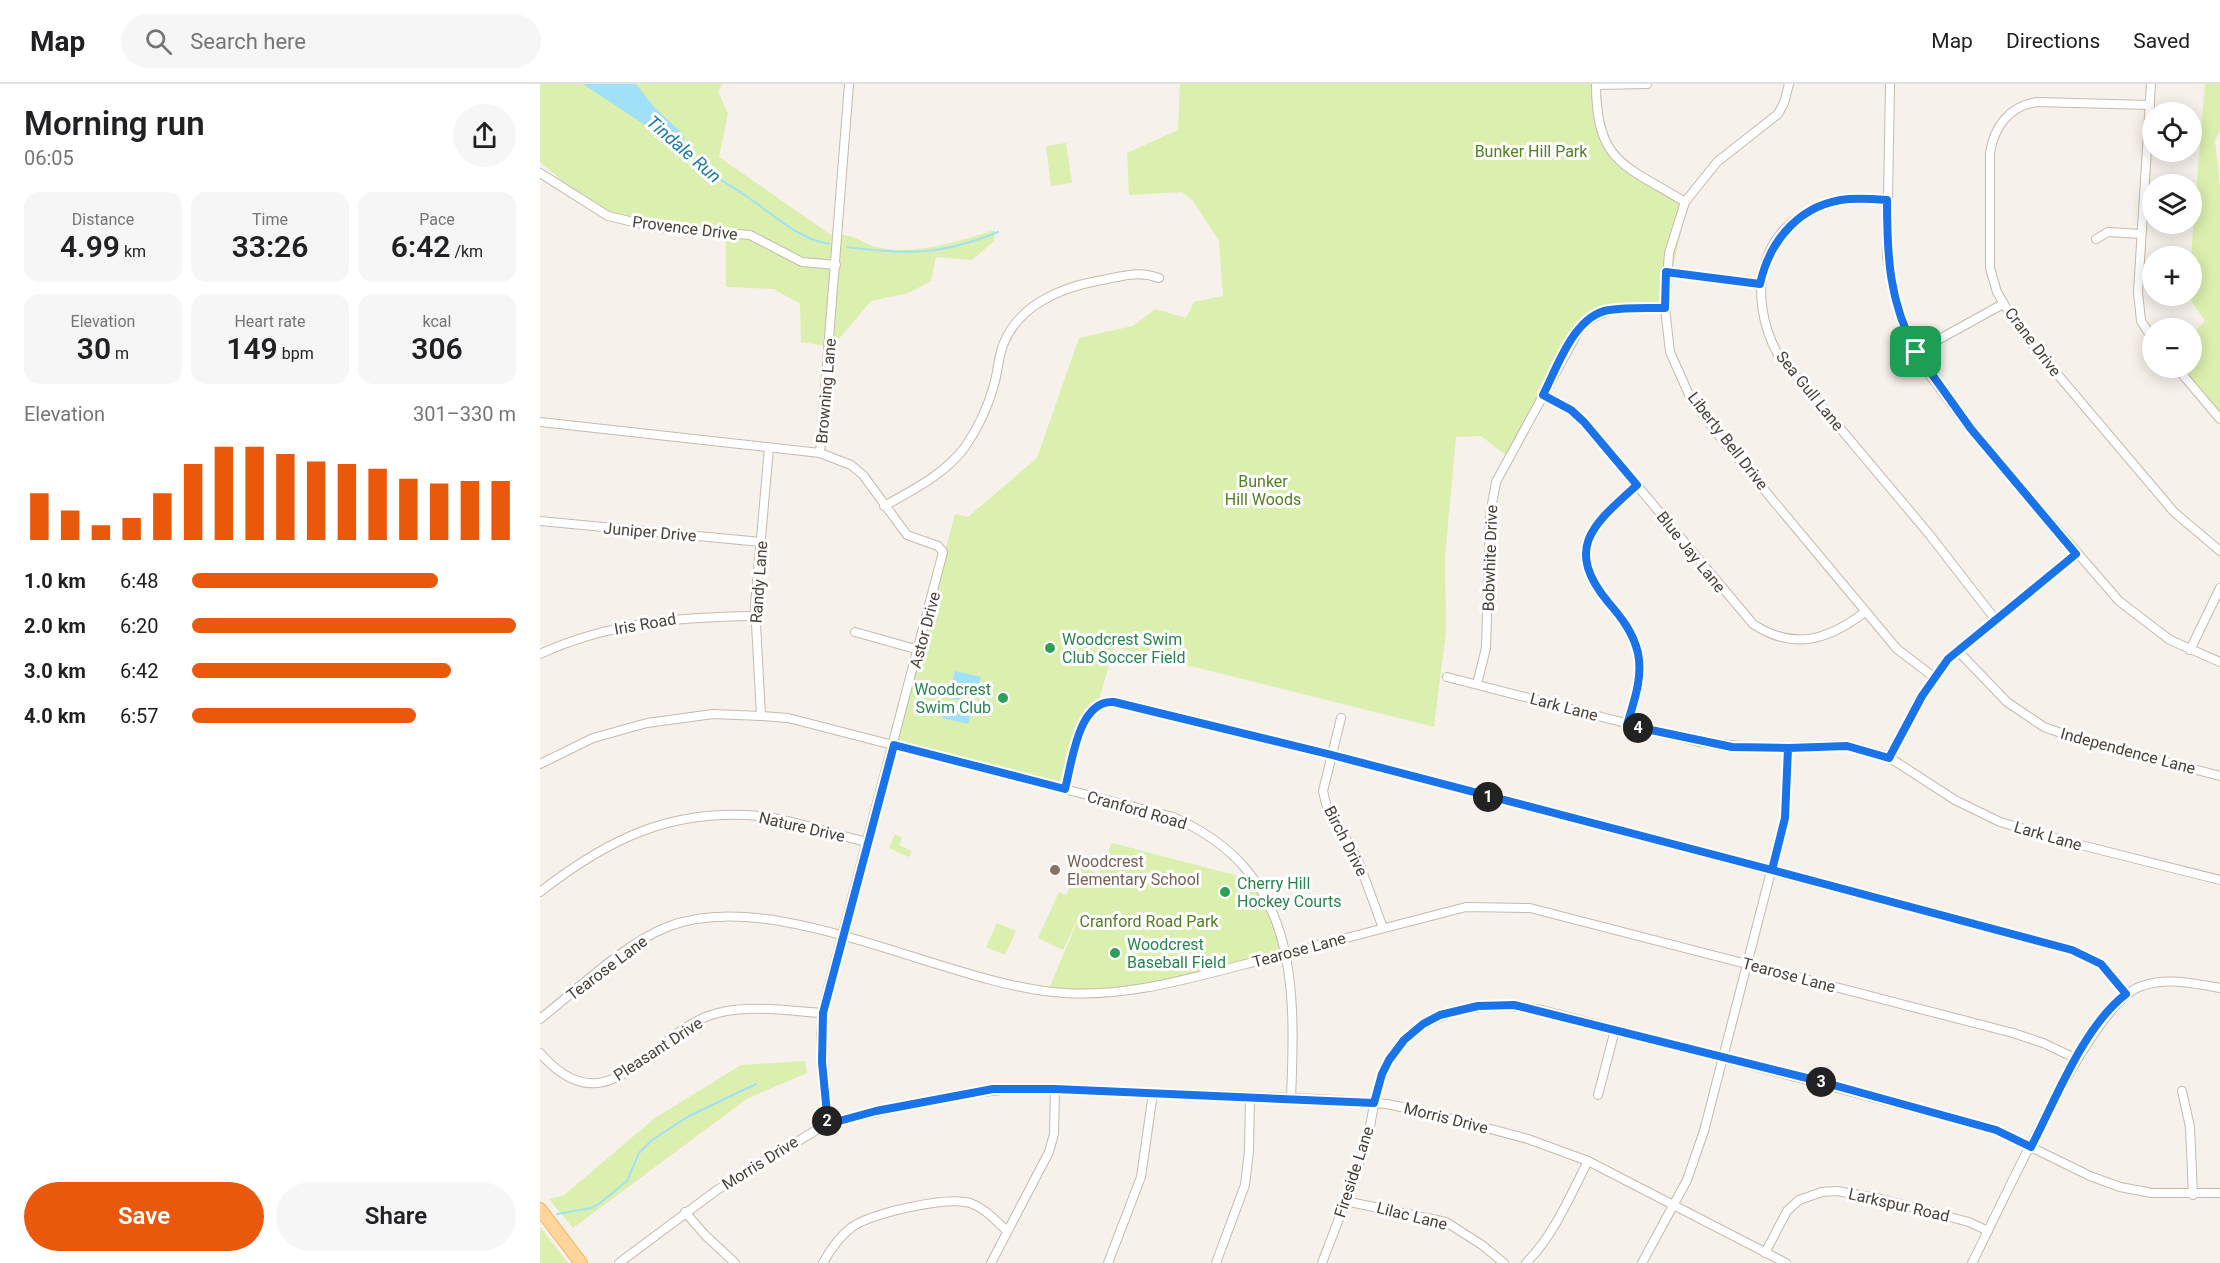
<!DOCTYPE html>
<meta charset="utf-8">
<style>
body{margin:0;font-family:Roboto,sans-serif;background:#f6f6f6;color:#202124;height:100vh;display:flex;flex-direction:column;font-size:22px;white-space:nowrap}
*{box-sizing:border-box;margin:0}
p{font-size:20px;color:#757577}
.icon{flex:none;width:33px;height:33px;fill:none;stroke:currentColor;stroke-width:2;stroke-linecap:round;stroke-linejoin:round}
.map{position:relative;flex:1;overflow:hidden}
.drawer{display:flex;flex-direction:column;background:#fff;width:540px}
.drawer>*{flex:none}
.buttons{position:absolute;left:1602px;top:18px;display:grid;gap:12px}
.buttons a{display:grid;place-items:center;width:60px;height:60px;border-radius:50%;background:#fff;box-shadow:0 3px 15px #0003;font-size:30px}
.pin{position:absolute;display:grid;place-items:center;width:51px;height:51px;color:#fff;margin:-26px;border-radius:12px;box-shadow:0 3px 9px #0006}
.km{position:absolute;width:30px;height:30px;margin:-15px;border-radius:50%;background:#222;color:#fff;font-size:16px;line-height:30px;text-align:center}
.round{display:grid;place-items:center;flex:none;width:63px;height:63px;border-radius:32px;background:#f6f6f6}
.head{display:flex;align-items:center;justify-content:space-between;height:102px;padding:0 24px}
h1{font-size:33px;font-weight:600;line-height:45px}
.figures{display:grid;grid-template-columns:repeat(3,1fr);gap:9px;height:102px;padding:6px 24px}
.figures div{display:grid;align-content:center;border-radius:15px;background:#f6f6f6;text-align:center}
.figures b{font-size:30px;font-weight:600}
.figures small{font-size:16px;font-weight:400}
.figures p{font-size:16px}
.chart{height:168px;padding:12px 24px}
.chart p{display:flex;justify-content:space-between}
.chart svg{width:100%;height:108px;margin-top:6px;stroke:#ea580c;stroke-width:6}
.action{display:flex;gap:12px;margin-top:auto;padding:12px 24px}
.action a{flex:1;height:69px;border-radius:36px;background:#ea580c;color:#fff;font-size:24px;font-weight:600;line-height:69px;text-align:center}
.action a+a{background:#f6f6f6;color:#202124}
ul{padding:0 24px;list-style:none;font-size:20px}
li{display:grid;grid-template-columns:96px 72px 1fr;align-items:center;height:45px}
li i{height:15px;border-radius:8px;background:#ea580c}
header{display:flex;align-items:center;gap:36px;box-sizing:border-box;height:84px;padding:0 30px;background:#fff;border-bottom:2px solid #e0e0e0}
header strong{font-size:28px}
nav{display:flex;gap:33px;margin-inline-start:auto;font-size:21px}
.search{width:420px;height:54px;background:#f6f6f6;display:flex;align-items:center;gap:15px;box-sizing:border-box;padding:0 21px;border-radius:33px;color:#757577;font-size:22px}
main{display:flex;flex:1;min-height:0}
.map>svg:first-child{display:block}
.green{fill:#dbefae}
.water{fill:#a0e1f9}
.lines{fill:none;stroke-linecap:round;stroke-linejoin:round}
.stream{stroke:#a0e1f9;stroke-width:2}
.street-casing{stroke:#c6baae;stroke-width:10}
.primary-casing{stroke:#f2b15c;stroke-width:14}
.street{stroke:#fff;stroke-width:8}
.primary{stroke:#ffd59a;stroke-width:12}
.route-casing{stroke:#fff;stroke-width:12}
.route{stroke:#1a73e8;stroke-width:8}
.leisure-dot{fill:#2e9e5b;stroke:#fff;stroke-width:2}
.education-dot{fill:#8d6e63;stroke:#fff;stroke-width:2}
.labels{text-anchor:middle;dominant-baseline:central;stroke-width:6;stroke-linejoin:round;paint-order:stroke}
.park-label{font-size:16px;fill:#528020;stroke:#fff}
.street-label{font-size:16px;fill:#4c4137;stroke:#fff}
.leisure-label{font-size:16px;fill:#27864d;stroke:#fff;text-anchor:start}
.education-label{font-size:16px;fill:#785e54;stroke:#fff;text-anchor:start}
.water-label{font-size:18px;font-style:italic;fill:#1e7ca2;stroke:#fff}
</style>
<header>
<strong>Map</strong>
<div class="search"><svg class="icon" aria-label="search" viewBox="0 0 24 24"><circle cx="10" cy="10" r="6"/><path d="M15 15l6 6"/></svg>Search here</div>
<nav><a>Map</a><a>Directions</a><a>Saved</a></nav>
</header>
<main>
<section class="drawer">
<div class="head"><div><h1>Morning run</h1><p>06:05</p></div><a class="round"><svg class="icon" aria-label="share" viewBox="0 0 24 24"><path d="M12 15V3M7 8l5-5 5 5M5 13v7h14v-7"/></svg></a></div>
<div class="figures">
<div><p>Distance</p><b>4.99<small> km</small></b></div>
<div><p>Time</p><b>33:26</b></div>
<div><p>Pace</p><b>6:42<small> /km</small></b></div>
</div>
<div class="figures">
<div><p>Elevation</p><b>30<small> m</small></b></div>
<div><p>Heart rate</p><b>149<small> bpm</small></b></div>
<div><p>kcal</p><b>306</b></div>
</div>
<div class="chart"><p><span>Elevation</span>301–330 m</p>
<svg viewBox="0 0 160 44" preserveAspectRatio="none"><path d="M5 44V25M15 44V32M25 44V38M35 44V35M45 44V25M55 44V13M65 44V6M75 44V6M85 44V9M95 44V12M105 44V13M115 44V15M125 44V19M135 44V21M145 44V20M155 44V20"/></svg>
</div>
<ul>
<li><b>1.0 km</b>6:48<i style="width:76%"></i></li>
<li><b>2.0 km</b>6:20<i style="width:100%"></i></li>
<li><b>3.0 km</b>6:42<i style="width:80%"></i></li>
<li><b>4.0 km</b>6:57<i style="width:69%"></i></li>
</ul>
<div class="action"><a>Save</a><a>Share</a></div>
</section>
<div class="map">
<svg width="1680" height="1179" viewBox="0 0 1680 1179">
<rect width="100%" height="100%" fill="#f6f1ea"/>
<g class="green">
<path d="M 0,0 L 183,0 L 178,7 L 188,30 L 179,73 L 291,151 C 319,149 319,160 340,164 C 379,171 418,157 455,146 L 454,157 L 432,176 L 396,173 L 391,197 L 368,209 L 331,217 L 292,263 L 261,258 L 260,220 L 234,205 L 186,203 L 186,148 L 64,132 L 0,78 Z"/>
<polygon points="640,0 1060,0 1066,56 1115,104 1148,115 1124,225 1068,229 1040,244 971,375 941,352 916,353 905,473 906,548 894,643 574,563 558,620 546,631 525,705 354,661 415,430 428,433 497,374 539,254 593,242 615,225 646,234 654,218 683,212 679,157 654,118 642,108 589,111 587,69 638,46"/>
<polygon points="1665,0 1680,0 1680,47 1675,56 1680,102 1680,333 1640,284 1652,284 1652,250 1665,237 1648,212 1652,212 1651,172"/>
<polygon points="526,59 532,99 511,102 506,62"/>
<polygon points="355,750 362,754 359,761 372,767 369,773 349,764"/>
<polygon points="572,759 714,796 721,808 746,870 593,907 508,907 544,821 523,866 498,854 519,808 526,811 540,782 558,790"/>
<polygon points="457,839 476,847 465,871 446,863"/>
<polygon points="265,977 267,989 208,1014 33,1144 9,1115 23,1112 115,1034 201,981"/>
<polygon points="0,1143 28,1179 0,1179"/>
</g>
<g class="water">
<polygon points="43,0 96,0 115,24 144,51 146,68 142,69 108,43"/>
<polygon points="415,587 441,593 437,608 422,604 419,616 408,614"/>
<polygon points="406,621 432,628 428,640 402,634"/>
</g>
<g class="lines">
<g class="stream">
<path d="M 146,67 C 164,89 187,98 209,114 C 235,132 257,154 289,160"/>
<path d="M 307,163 C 367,171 402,171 458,148"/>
<polyline points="17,1130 52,1124 60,1119 87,1097 99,1069 112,1056 149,1032 216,1000"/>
</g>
<g class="street-casing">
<g id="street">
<path d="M 1056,0 C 1056,79 1085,81 1145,118"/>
<polyline points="1249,0 1244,19 1238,30 1177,78 1145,118 1129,169 1125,224 1130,268 1150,313 1176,348 1357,565 1394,593"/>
<polyline points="1350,0 1347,173 1358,227 1383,282 1431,346 1579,517 1630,556 1680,578"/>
<polyline points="1611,0 1598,208 1601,237 1612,254"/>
<polyline points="1056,1 1107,0"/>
<path d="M 1610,21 L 1497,18 C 1469,22 1454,43 1450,69 L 1450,184 L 1457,208 L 1467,225 L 1480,246 L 1634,428 L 1680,467"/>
<polyline points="0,89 68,132 119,144 210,151 262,178 296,181"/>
<path d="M 1347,116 C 1325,115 1305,114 1284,121 C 1216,144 1208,213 1237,269 L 1389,450 L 1455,535"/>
<polyline points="1556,155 1568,148 1601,150"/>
<polyline points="1126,188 1220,200"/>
<polyline points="1376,268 1463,220"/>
<polyline points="1637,284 1680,335"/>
<path d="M 1003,311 L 1031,326 L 1044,338 L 1213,540 C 1254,567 1288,556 1325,528"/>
<polyline points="0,338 280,369 311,381 323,391 367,451 398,462 403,468 286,913 281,950 288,1039"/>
<polyline points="280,369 309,0"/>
<path d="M 344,422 C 373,406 405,390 425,363 C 438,344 448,323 454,301 C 458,288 458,274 463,261 C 478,222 519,204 557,197 C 580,193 596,186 619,194"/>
<polyline points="0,437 221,458"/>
<polyline points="315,548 379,566"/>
<polyline points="1650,566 1680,504"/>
<polyline points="1418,567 1467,618 1504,643 1538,655 1680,692"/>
<path d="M 0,570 C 70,538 140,533 215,532"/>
<polyline points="907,593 1159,658 1222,664 1307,661 1332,668 1347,672 1415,716 1460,738 1533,759 1680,796"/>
<path d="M 937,600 L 946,564 L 950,431 L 956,398 L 1040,244 C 1065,219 1092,225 1125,224"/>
<polyline points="221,632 215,521 229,364"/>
<polyline points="801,634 783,707 786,720 818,776 843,844"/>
<path d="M 1087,641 C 1094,617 1103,594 1098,569 C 1093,548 1081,534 1068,518 C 1023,463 1054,440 1097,401"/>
<polyline points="1349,674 1381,612 1409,575 1536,470"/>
<path d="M 0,680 L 53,654 L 107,639 L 173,630 L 221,632 L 248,634 L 633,733 C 757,787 756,898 751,1014"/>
<path d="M 525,705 C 532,678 537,615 574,618 L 792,671 L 1532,866 L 1561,880 L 1586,910"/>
<path d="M 0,808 C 68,755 131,724 220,732 C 255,736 292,750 327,758"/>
<path d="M 0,935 C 37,906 84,860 127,843 C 236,800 408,902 524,909 C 585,913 643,896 702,881 C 777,862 851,842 926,823 L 990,824 L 1473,949 L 1503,959 L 1537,975"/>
<path d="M 0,969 C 67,1046 107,955 168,932 C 203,919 247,927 283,929"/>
<polyline points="1642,1007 1650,1043 1653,1111"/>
<polyline points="1058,1011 1075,946"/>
<polyline points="805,1117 906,1138 942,1161 964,1179"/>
<polyline points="145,1128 165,1151 195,1179"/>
<polyline points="1225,1169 1247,1127 1259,1116 1282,1108 1297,1107 1341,1115 1429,1138 1448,1147"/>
<polyline points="79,1179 177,1106 288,1039 415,1011 479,1004 778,1015 847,1020 894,1030 988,1055 1048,1077 1246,1179"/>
<path d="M 283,1179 C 290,1166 300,1152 312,1143 C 333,1129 406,1112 430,1119 C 445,1124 456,1137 467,1147"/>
<polyline points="451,1179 509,1068 514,1050 515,1005"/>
<polyline points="568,1179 601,1093 613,1009"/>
<polyline points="676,1179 705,1101 709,1067 710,1013"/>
<path d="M 782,1179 C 797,1139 814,1099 826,1058 C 833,1036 833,1013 842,991 C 866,925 942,915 1002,926 L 1456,1046 L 1550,1092 L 1580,1103 L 1612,1109 L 1680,1109"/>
<path d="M 986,1179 C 1014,1151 1030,1112 1048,1077"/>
<polyline points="1102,1179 1147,1096 1164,1047 1245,733 1248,664"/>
<path d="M 1432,1179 C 1460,1125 1550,922 1599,903 C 1625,893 1653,899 1680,904"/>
</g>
</g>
<g class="primary-casing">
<polyline id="primary" points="0,1125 41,1179"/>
</g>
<use href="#street" class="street"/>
<use href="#primary" class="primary"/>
</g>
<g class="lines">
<g class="route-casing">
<path id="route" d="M 1376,268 L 1431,345 L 1536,470 L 1408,575 L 1382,612 L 1349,674 L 1307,662 L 1248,664 L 1245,734 L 1232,786 L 792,671 L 574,618 C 538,615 532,679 525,705 L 354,661 L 283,929 L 282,978 L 288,1040 L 336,1027 L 453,1005 L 515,1005 L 834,1019 L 842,990 L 849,976 L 864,956 L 883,940 L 900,931 L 938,922 L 974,921 L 1275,996 L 1456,1046 L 1491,1063 C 1516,1015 1543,943 1586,910 L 1561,880 L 1532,866 L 1232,786 L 1245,734 L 1248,664 L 1192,663 L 1087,641 C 1094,617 1103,594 1098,569 C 1093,548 1081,533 1068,518 C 1023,463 1054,440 1097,401 L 1044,338 L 1031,326 L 1003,311 C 1017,284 1034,231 1069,226 C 1087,223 1107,224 1125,224 L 1126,188 L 1220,200 C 1230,155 1261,119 1309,115 C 1322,114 1335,115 1347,116 C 1347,173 1349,217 1376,268"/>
</g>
<use href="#route" class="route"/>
</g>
<g class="leisure-dot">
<circle cx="510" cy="564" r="6"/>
<circle cx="463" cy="614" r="6"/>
<circle cx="685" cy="808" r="6"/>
<circle cx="575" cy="869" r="6"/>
</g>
<circle class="education-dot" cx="515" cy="786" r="6"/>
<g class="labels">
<g class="park-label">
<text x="991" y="67">Bunker Hill Park</text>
<text x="723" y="397">Bunker<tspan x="723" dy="18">Hill Woods</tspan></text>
<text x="609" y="837">Cranford Road Park</text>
</g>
<g class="street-label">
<text transform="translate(145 144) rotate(7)">Provence Drive</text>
<text transform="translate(1493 258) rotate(53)">Crane Drive</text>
<text transform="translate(286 307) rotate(-85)">Browning Lane</text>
<text transform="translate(1270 307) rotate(51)">Sea Gull Lane</text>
<text transform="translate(1188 357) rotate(52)">Liberty Bell Drive</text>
<text transform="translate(110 448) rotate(5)">Juniper Drive</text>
<text transform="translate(1151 468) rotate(51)">Blue Jay Lane</text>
<text transform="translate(950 474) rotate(-88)">Bobwhite Drive</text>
<text transform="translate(219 498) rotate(-86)">Randy Lane</text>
<text transform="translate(105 540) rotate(-10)">Iris Road</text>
<text transform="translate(385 546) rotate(-75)">Astor Drive</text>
<text transform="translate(1024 623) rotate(15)">Lark Lane</text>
<text transform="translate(1588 667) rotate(15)">Independence Lane</text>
<text transform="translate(597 726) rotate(16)">Cranford Road</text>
<text transform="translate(262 743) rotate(13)">Nature Drive</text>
<text transform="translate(1508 752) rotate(16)">Lark Lane</text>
<text transform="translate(806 757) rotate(63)">Birch Drive</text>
<text transform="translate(759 866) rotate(-15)">Tearose Lane</text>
<text transform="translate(67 884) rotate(-37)">Tearose Lane</text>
<text transform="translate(1249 891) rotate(15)">Tearose Lane</text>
<text transform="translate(118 965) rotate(-33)">Pleasant Drive</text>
<text transform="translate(906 1034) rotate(14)">Morris Drive</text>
<text transform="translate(220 1079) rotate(-32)">Morris Drive</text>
<text transform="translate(814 1088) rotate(-72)">Fireside Lane</text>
<text transform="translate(1359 1121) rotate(13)">Larkspur Road</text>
<text transform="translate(872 1132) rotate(14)">Lilac Lane</text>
</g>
<g class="leisure-label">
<text x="522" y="555">Woodcrest Swim<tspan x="522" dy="18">Club Soccer Field</tspan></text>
<text x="451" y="605" text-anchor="end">Woodcrest<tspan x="451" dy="18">Swim Club</tspan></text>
<text x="697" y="799">Cherry Hill<tspan x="697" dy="18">Hockey Courts</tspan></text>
<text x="587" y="860">Woodcrest<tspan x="587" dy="18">Baseball Field</tspan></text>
</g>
<g class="education-label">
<text x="527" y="777">Woodcrest<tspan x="527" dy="18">Elementary School</tspan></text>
</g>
<g class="water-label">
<text transform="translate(144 65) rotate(41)">Tindale Run</text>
</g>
</g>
</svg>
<div class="buttons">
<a><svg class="icon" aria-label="locate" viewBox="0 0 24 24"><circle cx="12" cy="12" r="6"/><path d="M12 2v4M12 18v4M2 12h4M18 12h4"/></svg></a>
<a><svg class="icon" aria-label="layers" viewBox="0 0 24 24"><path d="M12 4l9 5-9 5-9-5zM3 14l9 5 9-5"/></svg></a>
<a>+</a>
<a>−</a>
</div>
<div class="pin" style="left:1376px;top:268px;background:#1e9e55"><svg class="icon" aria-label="arrive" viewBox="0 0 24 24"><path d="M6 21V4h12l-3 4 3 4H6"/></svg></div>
<b class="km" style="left:948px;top:713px">1</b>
<b class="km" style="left:287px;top:1037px">2</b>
<b class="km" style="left:1281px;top:998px">3</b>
<b class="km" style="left:1098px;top:644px">4</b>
</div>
</main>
